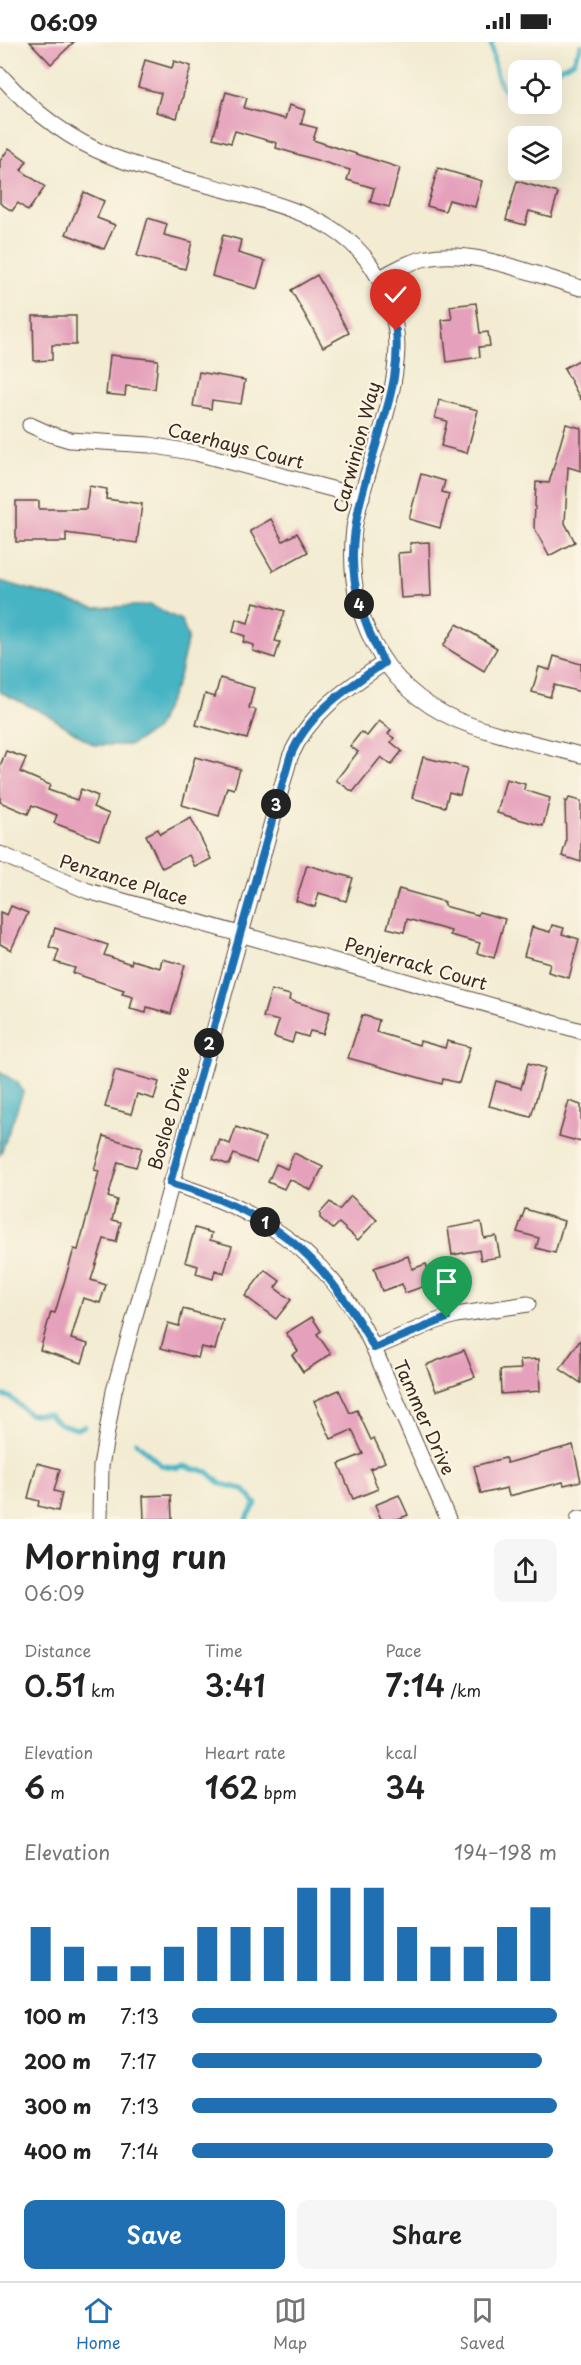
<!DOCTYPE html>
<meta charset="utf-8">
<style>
body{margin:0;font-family:"Playpen Sans",sans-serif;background:#f6f6f6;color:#222;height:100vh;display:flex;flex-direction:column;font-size:22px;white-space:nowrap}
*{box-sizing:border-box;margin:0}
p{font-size:20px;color:#767676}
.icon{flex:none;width:33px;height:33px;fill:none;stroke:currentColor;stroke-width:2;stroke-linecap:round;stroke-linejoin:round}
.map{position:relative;height:1477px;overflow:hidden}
.sheet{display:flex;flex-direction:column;background:#fff;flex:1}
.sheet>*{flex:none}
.controls{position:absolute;left:508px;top:18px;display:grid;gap:12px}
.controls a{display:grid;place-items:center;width:54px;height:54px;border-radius:12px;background:#fff;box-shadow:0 6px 24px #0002;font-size:30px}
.pin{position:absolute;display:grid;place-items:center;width:51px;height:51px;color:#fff;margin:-62px -26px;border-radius:50% 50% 50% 0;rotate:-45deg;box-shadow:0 0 6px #0007}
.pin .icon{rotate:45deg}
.km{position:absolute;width:30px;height:30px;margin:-15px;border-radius:50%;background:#222;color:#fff;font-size:16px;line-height:30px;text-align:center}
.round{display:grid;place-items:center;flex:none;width:63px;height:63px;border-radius:12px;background:#f6f6f6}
.overview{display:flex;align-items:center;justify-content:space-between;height:102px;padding:0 24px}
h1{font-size:33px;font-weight:600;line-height:45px}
.figures{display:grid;grid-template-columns:repeat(3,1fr);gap:9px;height:102px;padding:6px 24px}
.figures div{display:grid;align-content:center}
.figures b{font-size:30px;font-weight:600}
.figures small{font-size:16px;font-weight:400}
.figures p{font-size:16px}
.chart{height:168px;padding:12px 24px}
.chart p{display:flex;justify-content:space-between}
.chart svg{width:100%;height:108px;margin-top:6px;stroke:#1f6fb2;stroke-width:6}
.primary-button{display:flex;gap:12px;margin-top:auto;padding:12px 24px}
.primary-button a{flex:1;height:69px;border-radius:12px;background:#1f6fb2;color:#fff;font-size:24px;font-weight:600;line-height:69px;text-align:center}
.primary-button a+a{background:#f6f6f6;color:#222}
ul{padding:0 24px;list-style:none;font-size:20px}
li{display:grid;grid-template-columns:96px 72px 1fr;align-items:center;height:45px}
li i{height:15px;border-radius:8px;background:#1f6fb2}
.status{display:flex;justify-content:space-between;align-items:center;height:42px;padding:0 30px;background:#fff;direction:ltr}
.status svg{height:16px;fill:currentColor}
.tabs{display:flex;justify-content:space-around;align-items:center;height:84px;border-top:2px solid #e0e0e0;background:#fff;font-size:16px;color:#767676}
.tabs a{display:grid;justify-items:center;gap:3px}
.tabs .current{color:#1f6fb2}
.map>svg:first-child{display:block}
.water{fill:#47b4c4;stroke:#416f71;stroke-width:1.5}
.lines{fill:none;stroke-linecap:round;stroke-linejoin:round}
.stream{stroke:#47b4c4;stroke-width:5}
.building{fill:#e5a0bb}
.minor-casing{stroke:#574739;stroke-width:17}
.minor{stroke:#fff;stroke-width:15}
.route-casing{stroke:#fff;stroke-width:12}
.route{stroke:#1f6fb2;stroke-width:8}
.labels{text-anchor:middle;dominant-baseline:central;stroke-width:4.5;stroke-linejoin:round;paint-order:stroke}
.street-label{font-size:18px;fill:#3b2a1e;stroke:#fcf5e5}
</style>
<div class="status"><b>06:09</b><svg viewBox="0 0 49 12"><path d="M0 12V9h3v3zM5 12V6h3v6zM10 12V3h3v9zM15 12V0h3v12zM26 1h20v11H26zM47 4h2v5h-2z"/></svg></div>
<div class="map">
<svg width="581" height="1477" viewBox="0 0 581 1477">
<rect width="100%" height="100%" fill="#fcf5e5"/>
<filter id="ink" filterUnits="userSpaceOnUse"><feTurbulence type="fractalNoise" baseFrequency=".0167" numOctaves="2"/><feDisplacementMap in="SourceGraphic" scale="12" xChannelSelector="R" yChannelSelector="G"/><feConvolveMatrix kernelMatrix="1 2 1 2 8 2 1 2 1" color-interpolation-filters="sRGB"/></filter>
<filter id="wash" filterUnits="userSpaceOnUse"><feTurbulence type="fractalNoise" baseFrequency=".008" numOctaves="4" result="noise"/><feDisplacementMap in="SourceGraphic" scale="24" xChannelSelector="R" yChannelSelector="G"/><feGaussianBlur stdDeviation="1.35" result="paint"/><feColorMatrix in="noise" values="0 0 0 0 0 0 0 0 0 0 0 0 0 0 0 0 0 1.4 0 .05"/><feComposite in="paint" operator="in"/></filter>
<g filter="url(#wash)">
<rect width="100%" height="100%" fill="#f3ecd3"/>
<g class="water">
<polygon points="0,539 95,566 150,563 181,578 188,595 178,639 156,687 131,703 94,703 48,673 0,650"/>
<polygon points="0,1030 18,1041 23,1050 0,1114"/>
</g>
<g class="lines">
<g class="stream">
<path d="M 491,0 C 495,25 495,41 513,59 L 519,48"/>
<polyline points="552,30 574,19 581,3"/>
<polyline points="0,1353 10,1355 29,1372 48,1372 60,1382 77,1387 84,1384"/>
<polyline points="136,1400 161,1423 178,1426 183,1424 208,1430 221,1442 243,1447 256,1462 246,1477"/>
</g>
</g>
<g id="blocks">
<g class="building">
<polygon points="30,0 74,0 51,22"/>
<polygon points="145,18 172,26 174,19 191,24 177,76 156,70 161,51 138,45"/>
<polygon points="226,50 247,56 244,66 285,77 289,63 305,68 301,82 317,86 313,98 400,126 389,165 370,160 374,146 347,138 350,128 276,106 277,101 235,89 231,101 213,96"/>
<polygon points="9,106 27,119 21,128 45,145 28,169 18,161 12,169 0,161 0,119"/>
<polygon points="438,126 482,139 475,165 449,158 445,169 427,164"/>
<polygon points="517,139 558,151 551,175 529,169 525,183 506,178"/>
<polygon points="84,150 104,159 97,176 115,183 104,207 66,192"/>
<polygon points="148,176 167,182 164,193 192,200 185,227 137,214"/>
<polygon points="223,193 241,198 238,211 265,219 257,247 212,234"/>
<polygon points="317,233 349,291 323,305 291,248"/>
<polygon points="476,261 480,291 488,290 490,304 479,305 480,315 447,320 442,278 452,277 450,264"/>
<polygon points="33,274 76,274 76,303 52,303 52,318 34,319"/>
<polygon points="110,313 158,318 155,347 126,344 125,354 106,352"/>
<polygon points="581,317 581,358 564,326"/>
<polygon points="199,330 245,338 241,362 212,358 211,367 193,364"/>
<polygon points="439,358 478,368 467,411 441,404 447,379 435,376"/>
<polygon points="566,382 581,386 581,429 568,425 565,481 575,500 549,514 534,485 536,440 549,441"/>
<polygon points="421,432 445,439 442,450 449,452 440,486 409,477"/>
<polygon points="89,444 107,447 106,457 142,462 137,501 66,491 66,500 16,500 16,459 39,459 39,467 86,467"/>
<polygon points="271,477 283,499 297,491 308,510 273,529 250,489"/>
<polygon points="429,500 431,554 401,556 398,511 411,510 410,501"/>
<polygon points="254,560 285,569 275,599 280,600 275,616 253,609 254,603 243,600 245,594 233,590 236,577 248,581"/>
<polygon points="457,582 497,606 484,629 443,604"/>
<polygon points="554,614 581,622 581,650 554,643 550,655 532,650 539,625 550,628"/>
<polygon points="220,636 254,646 249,666 256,668 247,697 196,683 205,652 215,655"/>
<polygon points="379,679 391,688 388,692 394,696 391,700 402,709 391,723 381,715 353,750 336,738 358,710 350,704 361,690 367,694"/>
<polygon points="6,709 26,716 20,730 50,743 48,748 77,758 81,747 98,754 93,765 109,772 99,798 54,781 57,773 32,763 28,772 0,760 0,724"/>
<polygon points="195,715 240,727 234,747 227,745 219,774 182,763"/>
<polygon points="423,715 467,726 460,753 449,750 445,765 412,756"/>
<polygon points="506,737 525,742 524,748 550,756 543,784 497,771"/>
<polygon points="569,756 581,759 581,820 562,814 566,800 565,759 567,760"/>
<polygon points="191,776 211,817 195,825 189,813 162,826 146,793 158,787 160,792"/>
<polygon points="307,823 353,836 346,859 319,851 315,865 296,859"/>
<polygon points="399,847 445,860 444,864 478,873 479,870 505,877 494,916 477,911 480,901 450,893 451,889 407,877 404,890 387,886"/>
<polygon points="11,864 28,871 11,908 0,902 0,870 7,873"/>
<polygon points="552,883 564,886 562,892 579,897 569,936 548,930 550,921 524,914 532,885 550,890"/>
<polygon points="55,886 108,903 104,913 131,922 132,918 160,926 162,917 185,923 171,972 147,965 146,971 130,967 133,955 122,952 124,948 73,931 75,926 55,920 59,908 49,905"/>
<polygon points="271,948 290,953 289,958 330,970 323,992 310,989 308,995 295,991 292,1001 274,995 279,979 263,975"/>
<polygon points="362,973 379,978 376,990 419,1003 420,999 445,1006 447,999 470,1005 459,1041 443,1037 442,1042 348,1016"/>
<polygon points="528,1021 545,1026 531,1075 489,1064 496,1039 521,1046"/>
<polygon points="115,1028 159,1040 154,1057 137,1052 131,1072 105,1065"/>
<polygon points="569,1059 581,1063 581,1100 559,1094"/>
<polygon points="236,1085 265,1096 256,1121 234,1112 229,1123 213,1117 220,1098 230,1102"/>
<polygon points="104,1094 142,1106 136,1125 118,1120 108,1155 117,1158 112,1178 121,1180 116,1200 104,1197 91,1238 106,1243 100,1261 83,1256 71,1297 88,1302 82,1321 40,1308 51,1270 55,1271 74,1207 78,1208 99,1129 94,1128"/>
<polygon points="294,1111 323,1125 311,1148 289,1137 284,1147 268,1140 276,1122 287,1127"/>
<polygon points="351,1154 377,1178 358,1198 339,1181 333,1187 320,1176 320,1171 330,1160 339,1168"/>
<polygon points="525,1167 564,1179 555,1211 536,1206 539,1196 517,1190"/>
<polygon points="481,1180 484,1196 496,1194 500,1215 481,1218 479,1208 452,1213 448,1186"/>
<polygon points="195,1186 212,1191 210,1198 232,1204 224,1231 215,1228 213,1237 196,1232 198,1224 185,1220"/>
<polygon points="408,1214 412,1227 426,1222 433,1241 405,1251 402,1242 382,1249 374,1226"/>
<polygon points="265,1228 280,1239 275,1246 291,1258 276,1277 245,1254"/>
<polygon points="183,1267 223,1278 215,1308 201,1305 198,1316 161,1306 168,1281 179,1284"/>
<polygon points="312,1275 321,1289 317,1292 331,1312 303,1330 292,1313 298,1309 286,1291"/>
<polygon points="581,1297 581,1341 560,1327"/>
<polygon points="464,1308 475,1335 436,1349 426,1323"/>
<polygon points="539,1317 540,1349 501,1352 500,1328 521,1327 520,1318"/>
<polygon points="339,1348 350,1371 357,1368 371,1398 374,1396 385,1420 370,1427 378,1447 353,1457 339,1422 363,1412 352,1388 331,1397 314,1359"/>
<polygon points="573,1403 581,1439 564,1443 563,1440 509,1454 507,1446 481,1452 474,1424 505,1416 507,1421"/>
<polygon points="37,1421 60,1427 54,1449 62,1451 58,1469 38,1464 39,1459 28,1456"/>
<polygon points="171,1453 172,1477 144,1477 143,1454"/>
<polygon points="399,1453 408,1473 398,1477 381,1477 375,1463"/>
</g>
</g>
</g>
<g filter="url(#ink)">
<use href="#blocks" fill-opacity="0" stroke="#574739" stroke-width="1.5"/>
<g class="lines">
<g class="minor-casing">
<g id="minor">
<path d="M 0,33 C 31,68 69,98 113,115 C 155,131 201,141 244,153 C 309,171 367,190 389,261 C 394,275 397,291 397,306 C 395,368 365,426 354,486 C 345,568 379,644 457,678 C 493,693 543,703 581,713"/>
<path d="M 380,236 C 395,228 410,219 427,216 C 471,206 537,233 581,246"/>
<polyline points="30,383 50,392 70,398 150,403 196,411 362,455"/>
<polyline points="0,812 88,849 581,989"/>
<path d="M 170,1141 C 243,1162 306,1197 349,1261 C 369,1291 382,1326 397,1360 C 414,1399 431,1438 448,1477"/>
<polyline points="374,1306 434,1280 456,1273 528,1262"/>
<path d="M 100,1477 L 101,1424 L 114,1349 L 290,715 C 309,671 346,647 384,621"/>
<polyline points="578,1477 581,1477"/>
</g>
</g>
<use href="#minor" class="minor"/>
</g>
</g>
<g class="lines" filter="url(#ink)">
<g class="route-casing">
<path id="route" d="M 396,289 C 399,322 392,351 382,383 C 354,481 333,524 384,621 C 346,647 308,671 290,715 L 170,1141 C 273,1170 324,1213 374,1306 L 447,1276"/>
</g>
<use href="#route" class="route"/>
</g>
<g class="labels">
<g class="street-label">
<text transform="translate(236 403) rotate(14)">Caerhays Court</text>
<text transform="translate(356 405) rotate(-75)">Carwinion Way</text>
<text transform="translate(124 837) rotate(17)">Penzance Place</text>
<text transform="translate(416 921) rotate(16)">Penjerrack Court</text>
<text transform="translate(168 1076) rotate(-74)">Bosloe Drive</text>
<text transform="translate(425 1375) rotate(66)">Tammer Drive</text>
</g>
</g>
</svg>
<div class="controls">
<a><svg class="icon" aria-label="locate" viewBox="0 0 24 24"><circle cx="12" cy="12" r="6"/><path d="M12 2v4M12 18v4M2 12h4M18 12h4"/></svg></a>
<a><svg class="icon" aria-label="layers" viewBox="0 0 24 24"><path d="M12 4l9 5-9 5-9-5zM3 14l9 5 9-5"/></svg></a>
</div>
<div class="pin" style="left:447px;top:1276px;background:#1e9e55"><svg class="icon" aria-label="arrive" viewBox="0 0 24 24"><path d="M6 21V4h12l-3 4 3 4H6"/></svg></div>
<div class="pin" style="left:396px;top:289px;background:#d93025"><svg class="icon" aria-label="check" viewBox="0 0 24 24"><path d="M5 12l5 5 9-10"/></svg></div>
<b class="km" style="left:265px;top:1180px">1</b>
<b class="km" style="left:209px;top:1001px">2</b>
<b class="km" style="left:276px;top:762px">3</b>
<b class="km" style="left:359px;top:562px">4</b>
</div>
<section class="sheet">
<div class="overview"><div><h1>Morning run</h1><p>06:09</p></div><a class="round"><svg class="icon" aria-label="share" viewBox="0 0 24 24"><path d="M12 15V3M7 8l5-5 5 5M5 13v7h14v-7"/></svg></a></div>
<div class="figures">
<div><p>Distance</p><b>0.51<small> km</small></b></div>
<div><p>Time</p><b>3:41</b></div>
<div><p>Pace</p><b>7:14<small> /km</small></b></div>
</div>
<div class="figures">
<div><p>Elevation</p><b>6<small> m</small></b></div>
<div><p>Heart rate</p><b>162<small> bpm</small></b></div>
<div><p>kcal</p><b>34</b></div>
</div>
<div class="chart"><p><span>Elevation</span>194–198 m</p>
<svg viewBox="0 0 160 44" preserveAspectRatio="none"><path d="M5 44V22M15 44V30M25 44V38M35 44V38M45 44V30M55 44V22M65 44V22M75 44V22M85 44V6M95 44V6M105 44V6M115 44V22M125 44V30M135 44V30M145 44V22M155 44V14"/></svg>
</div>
<ul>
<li><b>100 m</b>7:13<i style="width:100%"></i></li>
<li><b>200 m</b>7:17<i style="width:96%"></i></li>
<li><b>300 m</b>7:13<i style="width:100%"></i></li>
<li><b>400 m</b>7:14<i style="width:99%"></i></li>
</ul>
<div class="primary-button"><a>Save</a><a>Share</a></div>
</section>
<nav class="tabs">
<a class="current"><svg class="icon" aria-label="home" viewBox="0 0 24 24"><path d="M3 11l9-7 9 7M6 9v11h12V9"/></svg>Home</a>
<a><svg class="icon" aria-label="map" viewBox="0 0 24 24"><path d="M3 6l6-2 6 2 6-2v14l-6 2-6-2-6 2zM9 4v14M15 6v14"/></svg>Map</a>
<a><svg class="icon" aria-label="saved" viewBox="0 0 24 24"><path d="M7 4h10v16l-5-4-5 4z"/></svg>Saved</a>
</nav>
